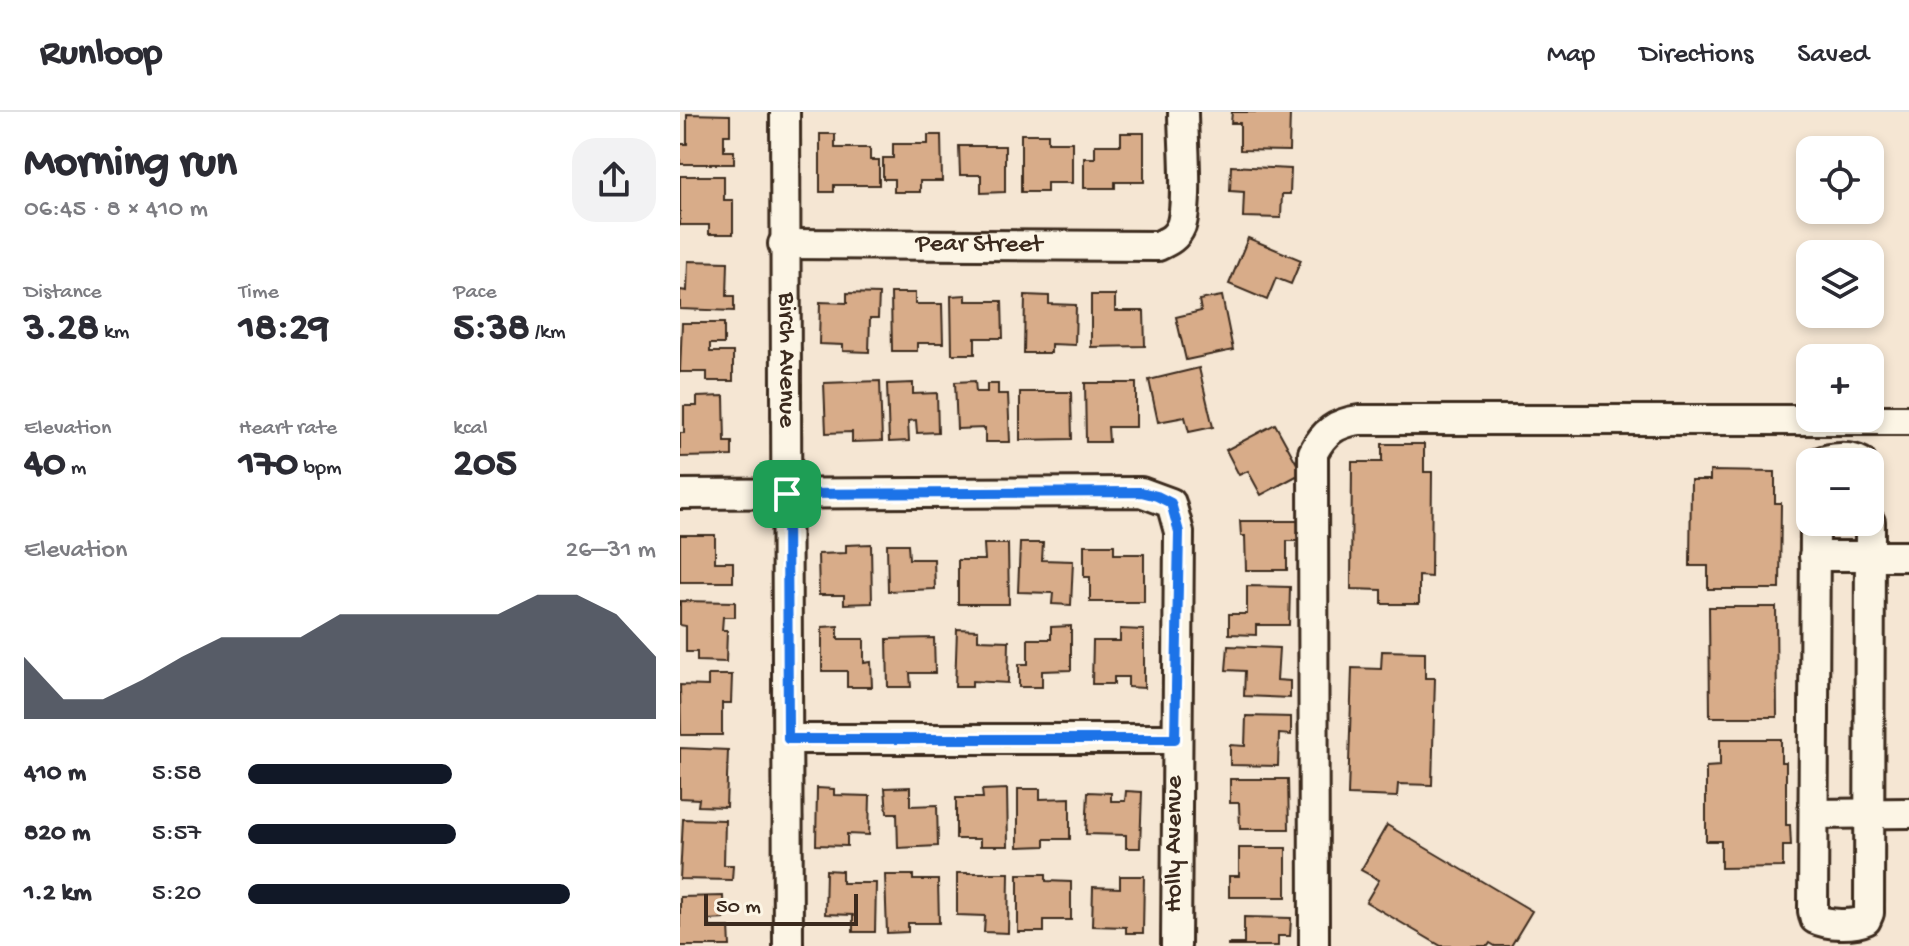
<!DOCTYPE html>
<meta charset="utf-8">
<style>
body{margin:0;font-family:"Gochi Hand",sans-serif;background:#f2f2f3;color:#2b2b33;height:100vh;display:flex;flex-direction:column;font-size:30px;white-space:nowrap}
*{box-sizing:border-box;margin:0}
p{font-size:26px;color:#7c7c81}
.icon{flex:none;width:44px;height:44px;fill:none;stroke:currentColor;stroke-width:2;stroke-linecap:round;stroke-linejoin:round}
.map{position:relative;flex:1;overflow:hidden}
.drawer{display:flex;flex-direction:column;background:#fff;width:680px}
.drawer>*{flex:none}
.fabs{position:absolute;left:1116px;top:24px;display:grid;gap:16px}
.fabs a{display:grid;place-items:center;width:88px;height:88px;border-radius:16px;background:#fff;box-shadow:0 4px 12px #0003;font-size:40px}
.scale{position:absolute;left:24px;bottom:20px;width:154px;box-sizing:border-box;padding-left:8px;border:4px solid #3b2a1e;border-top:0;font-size:22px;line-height:28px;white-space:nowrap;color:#3b2a1e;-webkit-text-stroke:6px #fcf5e5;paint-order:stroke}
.pin{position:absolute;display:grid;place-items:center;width:68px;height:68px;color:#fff;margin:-34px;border-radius:16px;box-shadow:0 4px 12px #0006}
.round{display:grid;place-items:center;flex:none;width:84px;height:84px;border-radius:24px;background:#f2f2f3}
.summary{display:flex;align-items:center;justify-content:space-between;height:136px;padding:0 24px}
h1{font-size:44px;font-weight:800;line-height:60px}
.figures{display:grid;grid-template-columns:repeat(3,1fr);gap:12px;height:136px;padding:8px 24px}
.figures div{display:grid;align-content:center}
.figures b{font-size:40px;font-weight:800}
.figures small{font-size:22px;font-weight:400}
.figures p{font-size:22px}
.chart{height:224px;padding:16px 24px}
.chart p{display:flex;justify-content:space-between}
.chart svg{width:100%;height:144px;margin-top:8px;fill:#111827;opacity:.7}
ul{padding:0 24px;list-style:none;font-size:26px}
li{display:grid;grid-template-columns:128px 96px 1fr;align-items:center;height:60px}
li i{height:20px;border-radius:10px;background:#111827}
header{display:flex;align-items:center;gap:48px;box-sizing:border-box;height:112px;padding:0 40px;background:#fff;border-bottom:2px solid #e1e1e2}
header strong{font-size:38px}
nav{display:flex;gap:44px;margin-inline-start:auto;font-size:28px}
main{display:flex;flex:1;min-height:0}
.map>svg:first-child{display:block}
.building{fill:#d8ac89;stroke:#3b2a1e;stroke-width:2}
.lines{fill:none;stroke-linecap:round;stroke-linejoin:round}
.minor-casing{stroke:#3b2a1e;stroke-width:34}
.minor{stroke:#fcf5e5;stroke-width:28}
.route-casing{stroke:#fff;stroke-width:16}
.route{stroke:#1a73e8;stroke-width:10}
.labels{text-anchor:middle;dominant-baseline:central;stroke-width:6;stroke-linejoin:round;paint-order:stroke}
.street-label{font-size:26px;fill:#3b2a1e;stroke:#fcf5e5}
</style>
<header>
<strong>Runloop</strong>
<nav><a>Map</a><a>Directions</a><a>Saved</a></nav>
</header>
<main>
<section class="drawer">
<div class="summary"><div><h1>Morning run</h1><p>06:45 · 8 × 410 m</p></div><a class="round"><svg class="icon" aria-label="share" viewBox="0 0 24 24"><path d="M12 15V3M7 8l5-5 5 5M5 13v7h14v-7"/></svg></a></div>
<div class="figures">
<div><p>Distance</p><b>3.28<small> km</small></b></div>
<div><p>Time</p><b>18:29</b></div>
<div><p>Pace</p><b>5:38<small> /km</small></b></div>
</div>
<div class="figures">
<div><p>Elevation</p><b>40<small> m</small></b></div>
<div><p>Heart rate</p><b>170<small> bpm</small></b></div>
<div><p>kcal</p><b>205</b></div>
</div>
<div class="chart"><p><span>Elevation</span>26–31 m</p>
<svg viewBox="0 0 160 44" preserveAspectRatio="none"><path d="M0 44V25L10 38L20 38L30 32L40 25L50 19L60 19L70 19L80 12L90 12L100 12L110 12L120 12L130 6L140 6L150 12L160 25V44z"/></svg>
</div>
<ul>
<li><b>410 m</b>5:58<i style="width:50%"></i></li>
<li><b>820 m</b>5:57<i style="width:51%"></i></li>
<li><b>1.2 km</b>5:20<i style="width:79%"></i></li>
</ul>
</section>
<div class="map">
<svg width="1229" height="834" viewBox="0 0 1229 834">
<rect width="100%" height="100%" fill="#f5e6d3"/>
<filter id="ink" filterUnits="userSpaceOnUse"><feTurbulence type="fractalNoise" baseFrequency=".0125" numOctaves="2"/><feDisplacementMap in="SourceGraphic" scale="16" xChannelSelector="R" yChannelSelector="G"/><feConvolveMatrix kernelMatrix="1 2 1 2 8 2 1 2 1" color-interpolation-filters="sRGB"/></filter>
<g filter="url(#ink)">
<g class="building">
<polygon points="552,0 610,0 609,39 560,38 560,11 551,11"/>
<polygon points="7,2 50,3 50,23 44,23 44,39 54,39 54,52 0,52 0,32 7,32"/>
<polygon points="441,21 464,21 464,70 435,70 435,76 404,76 404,46 415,46 415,33 441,33"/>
<polygon points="140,22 155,22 155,36 190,36 190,48 199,48 199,73 154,73 154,80 140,80"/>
<polygon points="341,22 368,22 368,30 392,30 392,71 367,71 367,80 341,80"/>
<polygon points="248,23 261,23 262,69 240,69 240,80 214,80 214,67 203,67 203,46 213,46 213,32 248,32"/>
<polygon points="279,34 325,34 325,80 301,81 301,63 280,63"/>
<polygon points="551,54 611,57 610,82 602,82 601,106 563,105 564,80 550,79"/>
<polygon points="0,64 44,64 44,88 53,88 53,122 29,122 29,113 0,113"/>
<polygon points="568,126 621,148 611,172 596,166 587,188 549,172"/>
<polygon points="8,149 48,150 47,184 54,184 54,199 0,197 0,178 7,179"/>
<polygon points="167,181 199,182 198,206 190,206 189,240 163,239 163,233 139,232 140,190 167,191"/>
<polygon points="211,181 235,181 235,192 262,192 263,231 237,231 237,239 212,239"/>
<polygon points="286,183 286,189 322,189 323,226 295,226 295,242 272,242 271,184"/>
<polygon points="345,183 369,184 369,192 396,193 395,233 371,232 371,241 344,241"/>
<polygon points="411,183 435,183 435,199 464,199 465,234 411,235"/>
<polygon points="542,184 553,238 506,248 496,205 521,199 519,188"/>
<polygon points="2,211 44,211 44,232 30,232 30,240 53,240 53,269 27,269 27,260 0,260"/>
<polygon points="519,256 533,315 509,320 505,305 478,310 469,268"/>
<polygon points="200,269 202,329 172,330 172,320 146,321 144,271"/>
<polygon points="295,269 296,280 307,280 307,272 318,272 318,282 328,282 330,330 305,330 305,316 277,317 275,270"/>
<polygon points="233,271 233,282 257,281 258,320 237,321 236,308 228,309 229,329 209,330 207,272"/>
<polygon points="405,271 456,271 456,315 428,315 429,330 406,330"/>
<polygon points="340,280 391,280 392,327 340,328"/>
<polygon points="44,284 45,330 52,330 52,344 0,345 0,321 4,321 4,294 17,294 17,285"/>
<polygon points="595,312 622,361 581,383 568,359 559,363 546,338"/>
<polygon points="702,332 744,332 744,360 752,360 751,465 739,464 739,492 702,492 702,478 671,477 672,350 702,350"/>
<polygon points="1030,359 1095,360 1095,391 1101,391 1100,477 1028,477 1028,454 1010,454 1011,368 1030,368"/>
<polygon points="560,409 618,409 619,429 607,429 607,458 566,458 565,424 561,424"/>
<polygon points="0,423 35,423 35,450 53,450 53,470 0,470"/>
<polygon points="340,431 363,431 362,448 393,449 391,493 372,492 373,481 338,480"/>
<polygon points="191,432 192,491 164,492 164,483 139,483 138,442 166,441 166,433"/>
<polygon points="207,432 228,432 229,447 254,447 255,477 208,479"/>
<polygon points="304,432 328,432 329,492 278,492 278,448 305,448"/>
<polygon points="404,433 434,433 434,442 464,442 464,490 410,490 410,465 404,465"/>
<polygon points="567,474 610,475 609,513 576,513 576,523 549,522 549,502 567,502"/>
<polygon points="0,489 55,490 55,505 43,505 42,518 47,518 46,550 17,549 17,540 6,540 6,514 0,513"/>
<polygon points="1029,495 1096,495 1097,605 1030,605"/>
<polygon points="158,514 158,527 184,527 184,551 191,550 192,575 167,575 167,559 142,559 142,515"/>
<polygon points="391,514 391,558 362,559 362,575 339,575 339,552 348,552 348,527 371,527 371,515"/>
<polygon points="277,517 298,518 298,528 329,529 328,571 292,569 292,575 275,575"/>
<polygon points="440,517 464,518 464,576 448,575 448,565 434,565 434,572 412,572 413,529 440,529"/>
<polygon points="254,526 255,561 230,561 231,575 208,575 207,527"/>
<polygon points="548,534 599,536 597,568 610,569 610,586 564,584 565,559 546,558"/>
<polygon points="702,539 745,540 745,566 755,566 752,673 718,672 717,685 668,683 672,556 701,557"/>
<polygon points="28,563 52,563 51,591 42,591 42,623 1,623 0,573 28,574"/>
<polygon points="566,604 611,605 611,623 599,622 598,654 550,653 550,633 565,634"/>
<polygon points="1040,627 1101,627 1101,650 1106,650 1106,713 1110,713 1111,734 1103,734 1103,755 1041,756 1041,729 1026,729 1026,655 1040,654"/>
<polygon points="0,636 48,638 46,695 18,694 19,687 0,686"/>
<polygon points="550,667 608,667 609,717 560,717 559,691 550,691"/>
<polygon points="230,675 230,694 257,693 258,734 218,736 217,701 207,701 205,676"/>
<polygon points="137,676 154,677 154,683 190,684 189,723 167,722 167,734 136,733"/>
<polygon points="327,677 328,734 300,734 300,727 276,727 276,686 303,686 302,678"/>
<polygon points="338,677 360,677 360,687 390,686 390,727 365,727 365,734 338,735"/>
<polygon points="446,679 462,680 460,736 446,736 446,723 406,722 408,680 431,681 431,689 445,689"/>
<polygon points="3,707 45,708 44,753 53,753 52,768 0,767"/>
<polygon points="707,713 852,799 831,834 815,834 810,831 808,834 761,834 686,790 699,768 681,758"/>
<polygon points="559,736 606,736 606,785 549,785 549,764 559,764"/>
<polygon points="146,758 162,759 162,771 196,771 195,820 173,820 173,803 145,802"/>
<polygon points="277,761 329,761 328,821 304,820 305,804 277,803"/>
<polygon points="338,762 366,762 366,769 391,770 391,808 364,808 364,820 338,820"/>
<polygon points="205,763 233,763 233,768 258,768 259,811 228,811 228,820 207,821"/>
<polygon points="440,764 464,764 463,821 446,821 446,815 412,814 413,775 440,776"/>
<polygon points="43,784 44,807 29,808 30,815 49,815 50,834 0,834 0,785"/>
<polygon points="564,805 611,806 610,824 598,824 598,834 548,834 548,832 564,832"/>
</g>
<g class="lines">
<g class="minor-casing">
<g id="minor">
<path id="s1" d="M 105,0 L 108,834"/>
<path id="s2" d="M 103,132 L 478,134 C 489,129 496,126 501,114 C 509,91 503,27 503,0"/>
<path d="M 1140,350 C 1151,345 1170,344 1181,350"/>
<polyline points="0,382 461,380 491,391 499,420 496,834"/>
<path d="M 1135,410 L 1133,799 L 1135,807 C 1148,813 1173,814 1186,808 L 1189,801 L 1190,410"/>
<polyline points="1134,444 1229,444"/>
<polyline points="108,627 495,627"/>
<polyline points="1134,702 1229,701"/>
<path d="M 634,834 L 633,341 C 644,320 656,311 679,308 L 1229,308"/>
</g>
</g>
<use href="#minor" class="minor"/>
</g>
</g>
<g class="lines" filter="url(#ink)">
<g class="route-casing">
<polygon id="route" points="461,380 477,384 491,391 499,420 495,627 108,627 107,382"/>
</g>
<use href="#route" class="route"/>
</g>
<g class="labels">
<g class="street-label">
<text stroke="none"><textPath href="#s2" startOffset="196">Pear Street</textPath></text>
<text stroke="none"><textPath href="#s1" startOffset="248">Birch Avenue</textPath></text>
<text transform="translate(495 732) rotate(-90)">Holly Avenue</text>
</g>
</g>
</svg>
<div class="fabs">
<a><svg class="icon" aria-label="locate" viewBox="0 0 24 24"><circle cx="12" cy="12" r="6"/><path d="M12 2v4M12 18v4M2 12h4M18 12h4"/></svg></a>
<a><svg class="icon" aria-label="layers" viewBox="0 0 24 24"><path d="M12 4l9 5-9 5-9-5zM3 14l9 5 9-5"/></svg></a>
<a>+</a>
<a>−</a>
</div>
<div class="scale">50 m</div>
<div class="pin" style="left:107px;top:382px;background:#1e9e55"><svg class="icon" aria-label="arrive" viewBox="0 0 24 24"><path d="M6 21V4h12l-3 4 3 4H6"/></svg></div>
</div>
</main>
